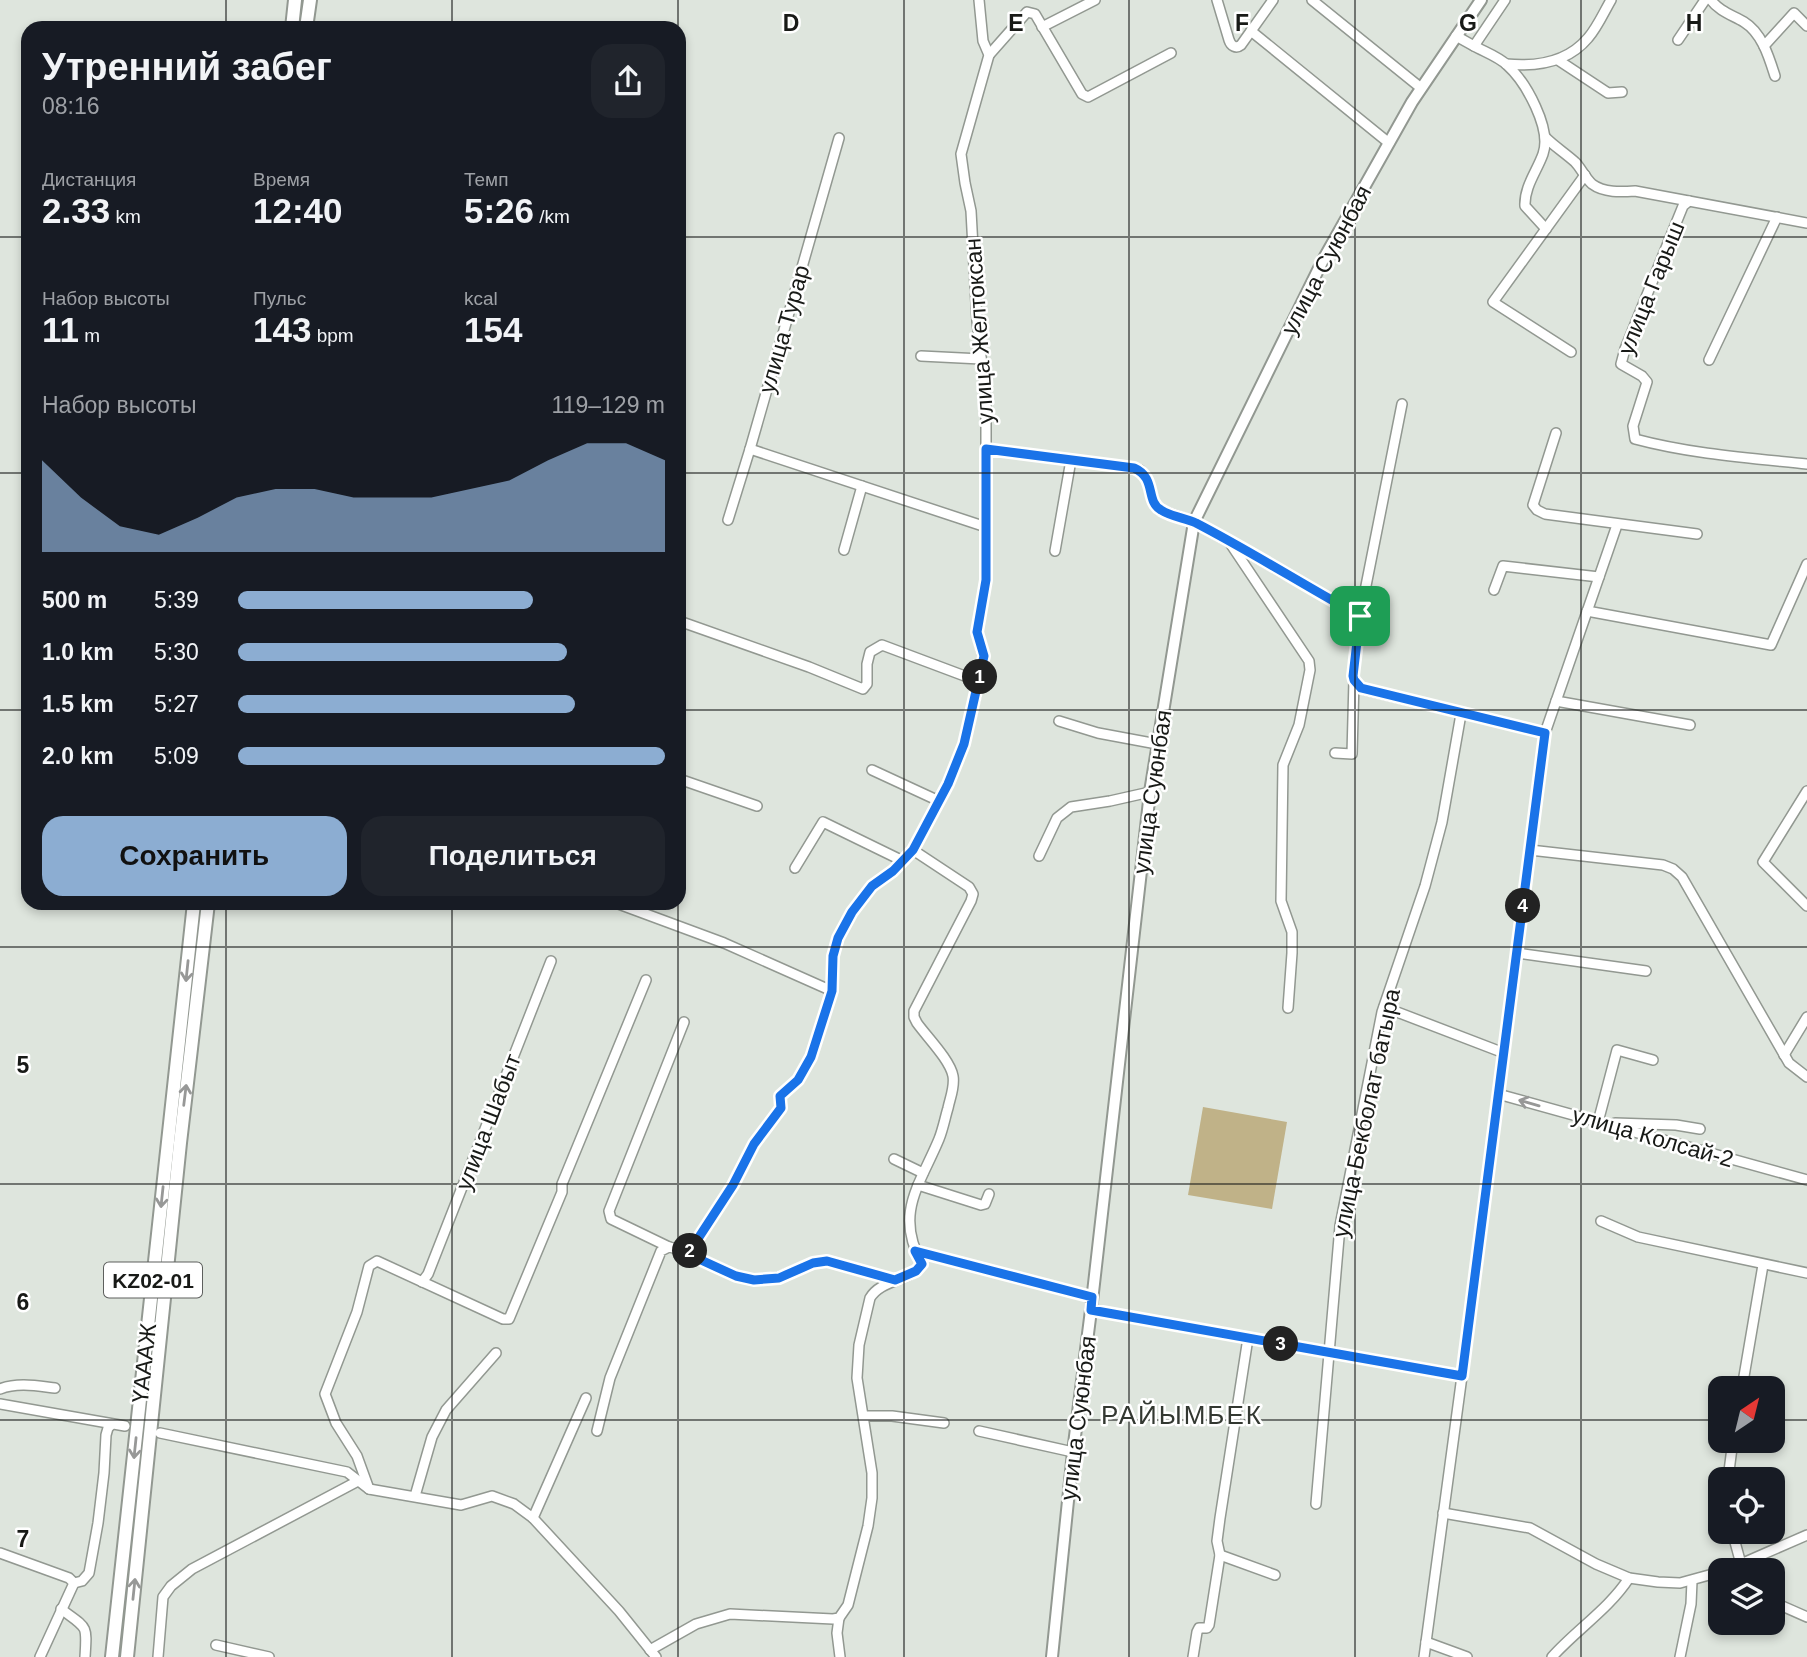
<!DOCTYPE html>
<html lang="ru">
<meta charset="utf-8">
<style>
body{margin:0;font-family:Arial,sans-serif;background:#20242c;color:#f1f3f6;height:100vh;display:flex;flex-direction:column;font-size:26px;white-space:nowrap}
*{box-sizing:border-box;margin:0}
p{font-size:23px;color:#9ea1a6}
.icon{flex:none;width:38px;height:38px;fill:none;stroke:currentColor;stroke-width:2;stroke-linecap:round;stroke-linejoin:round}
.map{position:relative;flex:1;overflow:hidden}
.side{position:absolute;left:21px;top:21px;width:665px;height:889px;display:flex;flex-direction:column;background:#171b24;border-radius:21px;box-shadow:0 4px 10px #0003}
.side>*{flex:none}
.needle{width:46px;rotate:35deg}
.controls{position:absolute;left:1708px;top:1376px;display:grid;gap:14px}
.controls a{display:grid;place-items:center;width:77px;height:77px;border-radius:14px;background:#171b24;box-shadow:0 4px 10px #0003;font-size:35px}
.pin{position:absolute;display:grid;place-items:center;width:60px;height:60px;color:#fff;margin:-30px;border-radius:14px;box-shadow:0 4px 10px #0006}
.km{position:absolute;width:35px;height:35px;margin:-18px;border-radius:50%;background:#222;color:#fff;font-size:19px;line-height:35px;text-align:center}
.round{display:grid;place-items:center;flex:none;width:74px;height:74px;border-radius:21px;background:#20242c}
.summary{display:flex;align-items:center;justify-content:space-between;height:119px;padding:0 21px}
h1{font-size:38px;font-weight:800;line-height:52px}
.stats{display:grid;grid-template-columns:repeat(3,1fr);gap:10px;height:119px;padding:7px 21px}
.stats div{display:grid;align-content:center}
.stats b{font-size:35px;font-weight:800}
.stats small{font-size:19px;font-weight:400}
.stats p{font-size:19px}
.chart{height:196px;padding:14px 21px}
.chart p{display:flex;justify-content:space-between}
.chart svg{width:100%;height:126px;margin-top:7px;fill:#8cadd2;opacity:.7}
.button{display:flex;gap:14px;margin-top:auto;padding:14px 21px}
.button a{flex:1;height:80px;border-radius:21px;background:#8cadd2;color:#111;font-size:28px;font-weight:800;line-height:80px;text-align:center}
.button a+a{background:#20242c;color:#f1f3f6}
ul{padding:0 21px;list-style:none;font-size:23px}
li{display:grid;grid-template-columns:112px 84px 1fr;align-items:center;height:52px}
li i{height:18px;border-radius:9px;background:#8cadd2}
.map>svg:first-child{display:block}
.garden{fill:#c0b288}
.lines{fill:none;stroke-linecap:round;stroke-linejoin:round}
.minor-casing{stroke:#929891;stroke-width:12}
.major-casing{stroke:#929891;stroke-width:14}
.highway-casing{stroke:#929891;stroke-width:16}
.minor{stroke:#fff;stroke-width:9}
.major{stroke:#fff;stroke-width:10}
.highway{stroke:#fff;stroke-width:12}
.oneway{stroke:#979897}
.route-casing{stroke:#fff;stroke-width:14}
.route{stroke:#1a73e8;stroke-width:9}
.grid{fill:none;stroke:#181a17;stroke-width:2;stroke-opacity:0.55}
.labels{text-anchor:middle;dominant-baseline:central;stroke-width:5;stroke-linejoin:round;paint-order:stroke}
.shield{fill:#fff;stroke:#5d5f5d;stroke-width:2}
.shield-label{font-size:21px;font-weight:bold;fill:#181a17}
.street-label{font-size:23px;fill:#181a17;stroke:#fff}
.quarter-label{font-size:26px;letter-spacing:2px;fill:#333831;stroke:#fff}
.grid-label{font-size:23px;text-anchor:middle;font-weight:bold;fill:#181a17;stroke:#fff;stroke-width:5;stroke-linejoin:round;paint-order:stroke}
</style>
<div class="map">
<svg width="1807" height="1657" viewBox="0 0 1807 1657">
<rect width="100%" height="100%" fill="#dee5dd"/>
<polygon class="garden" points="1203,1107 1287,1122 1272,1209 1188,1195"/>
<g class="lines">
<g class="minor-casing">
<g id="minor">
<path d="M 1217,0 L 1229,40 C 1231,46 1236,49 1241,45 L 1273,0"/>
<polyline points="1312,0 1421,88"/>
<path d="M 1711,0 C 1719,11 1732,15 1744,22 C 1762,33 1769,57 1775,76"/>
<polyline points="1042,27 1095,0"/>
<polyline points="1251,31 1389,143"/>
<polyline points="1456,36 1474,46 1505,0"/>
<polyline points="1678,40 1705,0"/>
<path d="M 1474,46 C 1485,52 1499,57 1507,65 C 1526,82 1552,129 1543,154 C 1537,171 1524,187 1525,206 L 1546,229"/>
<polyline points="1764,46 1794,13 1807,26"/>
<polyline points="989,55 1027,12 1035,14 1082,94 1088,97 1171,53"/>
<polyline points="1558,60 1608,93 1622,92"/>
<path d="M 1506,64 C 1536,67 1567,63 1588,38 C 1597,28 1604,12 1611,0"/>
<path d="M 1545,137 C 1554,146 1565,153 1575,162 C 1581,168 1585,178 1592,184 C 1604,193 1621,192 1635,191 L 1807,223"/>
<path d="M 1689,201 L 1683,206 L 1625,349 L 1621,364 L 1642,376 L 1647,382 L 1633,426 L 1635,439 C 1691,454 1749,458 1807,464"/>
<polyline points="1571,352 1493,302 1585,175"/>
<polyline points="921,356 981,359"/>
<polyline points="1709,360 1777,217"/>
<path d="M 1402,404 L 1360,616 L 1353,676 C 1354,683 1359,687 1366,690 L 1545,733"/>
<polyline points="1556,433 1533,505 1537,510 1545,514 1697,534"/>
<polyline points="750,449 986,527"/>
<polyline points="986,449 1134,468 1140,470 1146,477 1155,505 1160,510 1194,522 1360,616"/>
<polyline points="728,520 750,449 839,138"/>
<polyline points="1230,543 1309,661 1310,670 1299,725 1283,765 1281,901 1292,932 1292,953 1288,1008"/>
<polyline points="844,550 862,486"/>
<polyline points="1055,551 1071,460"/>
<polyline points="1494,590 1503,566 1599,577"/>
<polyline points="1587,611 1771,645 1807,564"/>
<polyline points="679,621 809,667 863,689 867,684 867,664 870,652 882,645 978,681"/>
<polyline points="1556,701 1690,725"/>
<polyline points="1059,721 1098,733 1157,744"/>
<polyline points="1335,753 1352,754 1354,680"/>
<polyline points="872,770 939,801"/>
<polyline points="679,779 757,806"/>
<polyline points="1807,791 1763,862 1807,906"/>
<polyline points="1530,850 1663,865 1673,869 1682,877 1789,1063 1807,1077"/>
<polyline points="1039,856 1057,818 1071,807 1110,801 1150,792"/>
<polyline points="795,868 823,822 903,861"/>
<polyline points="616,903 724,943 832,991"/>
<polyline points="1517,953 1646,971"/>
<polyline points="1384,1007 1504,1053"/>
<polyline points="1784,1055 1807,1017"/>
<polyline points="1498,1094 1807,1180"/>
<polyline points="1601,1122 1598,1122 1617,1050 1653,1060"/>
<polyline points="1615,1123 1676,1125 1700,1129"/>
<polyline points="894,1159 923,1173"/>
<polyline points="918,1185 981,1205 985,1204 989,1194"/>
<polyline points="1601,1221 1638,1237 1807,1273"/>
<polyline points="669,1247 611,1219 609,1211 684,1022"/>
<polyline points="915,1251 1092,1297"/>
<polyline points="688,1254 733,1185 754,1144 781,1108 780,1096 798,1080 811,1057 832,991 833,956 838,938 852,912 872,886 893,871 913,850 948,784 964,744 982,669 983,656 977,632 986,580 986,401 977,321 971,211 965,183 961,154 989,55 983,41 979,0"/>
<polyline points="422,1282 428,1274 551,961"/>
<polyline points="1091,1310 1462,1376"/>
<polyline points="1742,1388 1763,1265"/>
<path d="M 0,1389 C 17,1382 38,1386 55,1388"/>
<polyline points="0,1404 125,1426"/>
<polyline points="864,1416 892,1416 944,1423"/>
<polyline points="597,1431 610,1378 661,1251 669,1247 678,1249 736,1276 754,1280 779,1277 813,1263 827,1261 896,1280"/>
<polyline points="979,1431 1073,1452"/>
<polyline points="160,1433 347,1472 369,1489 461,1505 492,1496 514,1504 533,1518 619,1611 656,1657"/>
<polyline points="1728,1479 1733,1440"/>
<polyline points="369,1489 357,1456 336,1423 325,1394 357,1312 369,1266 377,1261 503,1319 509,1319 562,1192 562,1184 646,980"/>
<polyline points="415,1496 432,1437 446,1410 496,1353"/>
<polyline points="1316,1504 1340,1226 1382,1012 1425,886 1442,822 1461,714"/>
<polyline points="1443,1513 1530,1528 1596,1564 1629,1578 1658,1582 1680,1583 1720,1572"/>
<polyline points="533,1518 586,1398"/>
<polyline points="1732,1531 1741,1564"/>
<polyline points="0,1553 69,1578 74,1583 40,1657"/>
<polyline points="1220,1555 1275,1575"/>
<polyline points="1727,1570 1807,1535"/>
<polyline points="74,1583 82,1581 89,1573 98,1523 104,1473 106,1435 108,1428 112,1424"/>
<polyline points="1773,1602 1807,1617"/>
<path d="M 61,1609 C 88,1629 87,1624 85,1657"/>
<polyline points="839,1618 837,1633 840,1657"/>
<polyline points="1426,1642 1467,1657"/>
<polyline points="216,1645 269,1657"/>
<path d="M 650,1650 L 696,1624 L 730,1614 L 833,1619 L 839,1618 L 848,1605 L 868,1526 L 872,1498 L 872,1473 L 857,1378 L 859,1345 L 870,1298 C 881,1279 910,1282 922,1264 C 894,1213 920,1185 939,1139 C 943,1129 945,1118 948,1108 C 950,1098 955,1087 953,1076 C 950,1060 927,1037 917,1023 L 914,1017 L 914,1011 L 971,901 L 973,894 L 969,887 L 913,850"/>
<polyline points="158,1657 163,1597 171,1586 192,1569 358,1481"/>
<polyline points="1193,1657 1197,1632 1199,1628 1207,1628 1209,1625 1220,1555 1217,1541 1220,1518 1248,1338"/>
<polyline points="1424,1657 1462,1376 1545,733 1617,525"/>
<path d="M 1552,1657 C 1576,1630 1609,1609 1629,1578"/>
<polyline points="1680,1657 1691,1604 1692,1581"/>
</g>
</g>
<g class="major-casing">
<polyline id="major" points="1052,1657 1073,1452 1091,1310 1150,792 1194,522 1323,260 1412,102 1481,0"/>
</g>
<g class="highway-casing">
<g id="highway">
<polyline points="292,28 295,0"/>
<polyline points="306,28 310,0"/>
<polyline points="112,1657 194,903"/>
<polyline points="127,1657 180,1143 208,903"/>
</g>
</g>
<use href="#minor" class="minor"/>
<use href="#major" class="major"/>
<use href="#highway" class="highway"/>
</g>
<defs><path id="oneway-shaft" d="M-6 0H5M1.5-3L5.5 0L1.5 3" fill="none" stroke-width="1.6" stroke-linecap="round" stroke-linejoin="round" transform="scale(1.75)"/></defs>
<g class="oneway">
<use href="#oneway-shaft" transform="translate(187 971) rotate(96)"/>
<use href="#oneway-shaft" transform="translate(185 1095) rotate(-83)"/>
<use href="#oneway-shaft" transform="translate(1529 1103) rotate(-164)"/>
<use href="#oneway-shaft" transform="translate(162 1197) rotate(96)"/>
<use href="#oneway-shaft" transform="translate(135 1448) rotate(96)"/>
<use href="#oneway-shaft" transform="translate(134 1589) rotate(-84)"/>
</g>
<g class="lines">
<g class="route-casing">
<path id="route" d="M 986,449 L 1134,468 C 1157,478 1145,501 1161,510 C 1172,517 1185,518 1196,523 C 1252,552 1305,586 1360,616 L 1353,676 L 1354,680 L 1361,688 L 1545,733 L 1462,1376 L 1091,1310 L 1092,1297 L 915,1251 L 922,1264 L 916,1271 L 895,1280 L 827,1261 L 813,1263 L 779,1278 L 754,1280 L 736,1276 L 688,1254 L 733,1185 L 754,1144 L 781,1108 L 780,1096 L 798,1080 L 811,1057 L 832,991 L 833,956 L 838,938 L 852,912 L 872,886 L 893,871 L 913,850 L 948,784 L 964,744 L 984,656 L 977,632 L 986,580 Z"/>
</g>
<use href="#route" class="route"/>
</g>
<path class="grid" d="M 226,0 L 226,28M 452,0 L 452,28M 678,0 L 678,28M 904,0 L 904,1657M 1129,0 L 1129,1657M 1355,0 L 1355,1657M 1581,0 L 1581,1657M 0,237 L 28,237M 679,237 L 1807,237M 0,473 L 28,473M 679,473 L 1807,473M 0,710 L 28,710M 679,710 L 1807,710M 226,903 L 226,1657M 452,903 L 452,1657M 678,903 L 678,1657M 0,947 L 1807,947M 0,1184 L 1807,1184M 0,1420 L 1720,1420M 1773,1420 L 1807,1420"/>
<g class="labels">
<rect class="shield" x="104" y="1262.5" width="98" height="35" rx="5"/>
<g class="shield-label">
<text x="153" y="1280">KZ02-01</text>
</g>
<g class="street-label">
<text transform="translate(1326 260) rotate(-62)">улица Суюнбая</text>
<text transform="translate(1651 288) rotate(-68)">улица Гарыш</text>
<text transform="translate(784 329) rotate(-74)">улица Турар</text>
<text transform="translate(979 331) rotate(-94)">улица Желтоксан</text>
<text transform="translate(1152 792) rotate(-82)">улица Суюнбая</text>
<text transform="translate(1366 1113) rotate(-78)">улица Бекболат батыра</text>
<text transform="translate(488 1122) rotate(-69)">улица Шабыт</text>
<text transform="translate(1653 1137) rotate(16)">улица Колсай-2</text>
<text transform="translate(144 1363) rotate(-84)">ҮАААЖ</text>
<text transform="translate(1078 1418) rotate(-83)">улица Суюнбая</text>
</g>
<g class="quarter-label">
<text x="1182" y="1415">РАЙЫМБЕК</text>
</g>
</g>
<g class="grid-label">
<text x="791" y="31">D</text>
<text x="1016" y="31">E</text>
<text x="1242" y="31">F</text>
<text x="1468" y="31">G</text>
<text x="1694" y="31">H</text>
<text x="23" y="1073">5</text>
<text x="23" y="1310">6</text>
<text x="23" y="1547">7</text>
</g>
</svg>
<div class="controls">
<a><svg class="needle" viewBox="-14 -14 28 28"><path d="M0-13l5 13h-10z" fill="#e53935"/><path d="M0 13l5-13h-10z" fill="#9ea1a6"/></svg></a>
<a><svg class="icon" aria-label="locate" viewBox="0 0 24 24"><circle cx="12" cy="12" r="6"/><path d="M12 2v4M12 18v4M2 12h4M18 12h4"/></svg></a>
<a><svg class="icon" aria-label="layers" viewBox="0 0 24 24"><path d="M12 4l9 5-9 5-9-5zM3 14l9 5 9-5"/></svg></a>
</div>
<div class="pin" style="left:1360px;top:616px;background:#1e9e55"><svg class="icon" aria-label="arrive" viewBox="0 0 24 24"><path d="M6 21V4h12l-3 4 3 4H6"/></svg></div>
<b class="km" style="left:980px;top:677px">1</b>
<b class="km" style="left:690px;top:1251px">2</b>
<b class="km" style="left:1281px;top:1344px">3</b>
<b class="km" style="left:1523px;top:906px">4</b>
<section class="side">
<div class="summary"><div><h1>Утренний забег</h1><p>08:16</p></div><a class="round"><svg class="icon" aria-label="share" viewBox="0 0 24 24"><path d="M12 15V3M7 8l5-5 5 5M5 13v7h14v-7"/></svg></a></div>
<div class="stats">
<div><p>Дистанция</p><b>2.33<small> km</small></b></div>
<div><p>Время</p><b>12:40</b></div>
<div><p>Темп</p><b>5:26<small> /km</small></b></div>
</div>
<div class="stats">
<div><p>Набор высоты</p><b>11<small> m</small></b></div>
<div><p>Пульс</p><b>143<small> bpm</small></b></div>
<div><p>kcal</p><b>154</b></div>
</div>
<div class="chart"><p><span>Набор высоты</span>119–129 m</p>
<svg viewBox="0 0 160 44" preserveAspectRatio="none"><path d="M0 44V12L10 25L20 35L30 38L40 32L50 25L60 22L70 22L80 25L90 25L100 25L110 22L120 19L130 12L140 6L150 6L160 12V44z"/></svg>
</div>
<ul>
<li><b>500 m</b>5:39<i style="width:69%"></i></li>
<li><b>1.0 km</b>5:30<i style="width:77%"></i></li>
<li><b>1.5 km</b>5:27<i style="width:79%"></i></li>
<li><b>2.0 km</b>5:09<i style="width:100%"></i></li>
</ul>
<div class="button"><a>Сохранить</a><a>Поделиться</a></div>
</section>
</div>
